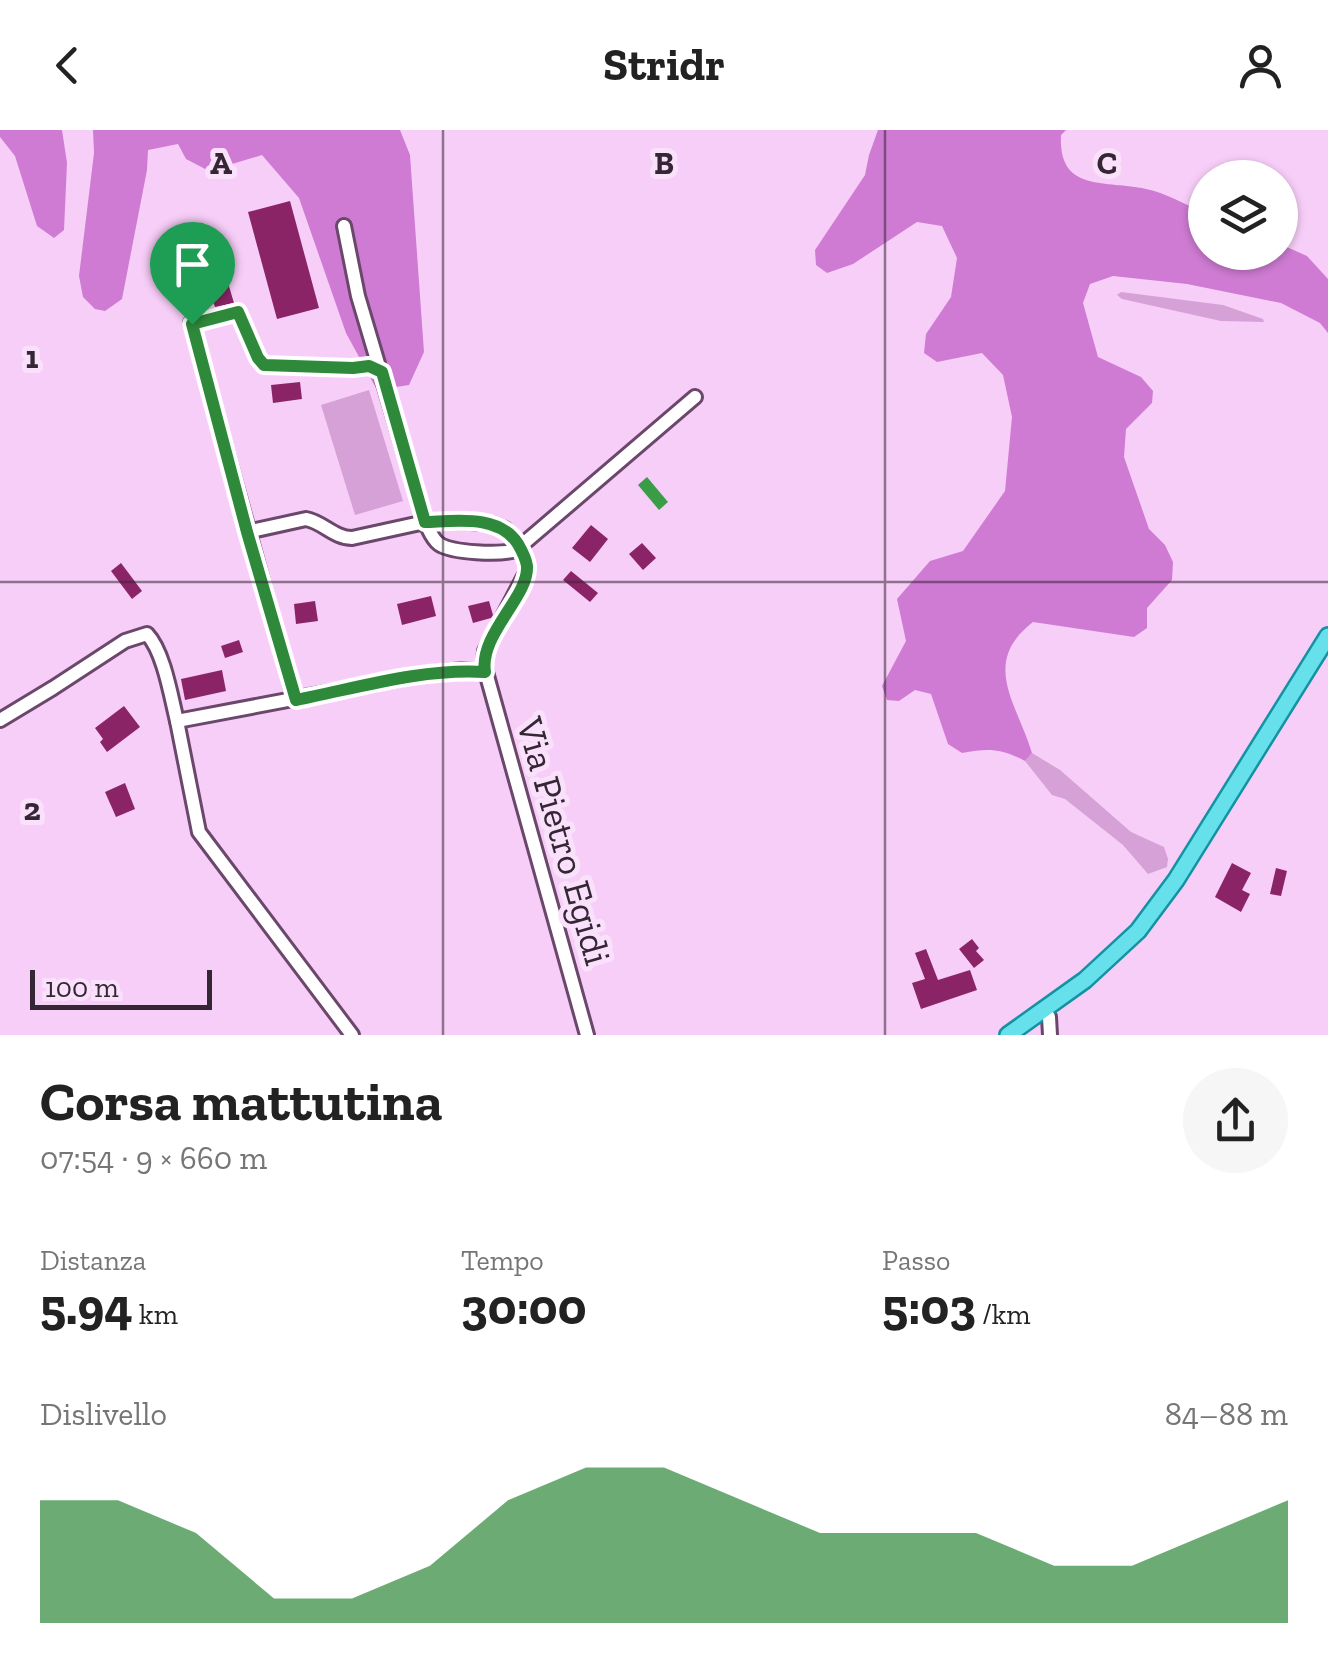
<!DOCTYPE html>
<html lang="it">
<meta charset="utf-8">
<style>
body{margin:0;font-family:"Zilla Slab",serif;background:#f6f6f6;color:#222;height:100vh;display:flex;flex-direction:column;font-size:38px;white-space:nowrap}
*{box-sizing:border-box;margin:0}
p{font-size:32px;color:#767676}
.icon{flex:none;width:55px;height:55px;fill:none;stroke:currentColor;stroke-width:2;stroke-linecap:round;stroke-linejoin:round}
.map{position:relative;height:905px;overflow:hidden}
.drawer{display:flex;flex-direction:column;background:#fff;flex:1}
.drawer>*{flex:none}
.fabs{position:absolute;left:1188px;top:30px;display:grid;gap:20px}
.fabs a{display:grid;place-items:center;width:110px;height:110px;border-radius:50%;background:#fff;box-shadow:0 2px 8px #0004;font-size:50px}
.scale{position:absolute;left:30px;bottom:25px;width:182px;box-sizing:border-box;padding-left:10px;border:5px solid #352636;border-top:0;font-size:28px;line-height:35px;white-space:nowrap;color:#352636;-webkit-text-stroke:8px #fae1fb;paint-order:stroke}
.pin{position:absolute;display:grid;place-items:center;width:85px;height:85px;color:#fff;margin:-102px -42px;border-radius:50% 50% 50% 0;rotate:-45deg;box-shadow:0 0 10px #0007}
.pin .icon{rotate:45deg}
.round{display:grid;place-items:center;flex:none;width:105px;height:105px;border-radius:52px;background:#f6f6f6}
.headline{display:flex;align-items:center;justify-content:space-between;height:170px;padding:0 40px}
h1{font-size:55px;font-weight:700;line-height:75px}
.stats{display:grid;grid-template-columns:repeat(3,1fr);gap:15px;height:170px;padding:10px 40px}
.stats div{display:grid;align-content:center}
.stats b{font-size:50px;font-weight:700}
.stats small{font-size:28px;font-weight:400}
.stats p{font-size:28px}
.chart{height:280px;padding:20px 40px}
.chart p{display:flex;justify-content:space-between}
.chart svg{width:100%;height:180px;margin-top:10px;fill:#2e893a;opacity:.7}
header{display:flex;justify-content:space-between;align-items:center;height:130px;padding:0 40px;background:#fff;font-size:45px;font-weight:700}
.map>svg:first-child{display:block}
.green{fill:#d5a1d6}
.forest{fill:#cf7bd3}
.water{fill:#3a9c46}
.building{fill:#8b2467}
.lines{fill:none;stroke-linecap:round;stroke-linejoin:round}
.minor-casing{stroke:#6a476b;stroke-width:18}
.major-casing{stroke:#1392a3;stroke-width:20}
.minor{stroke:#fff;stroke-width:12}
.major{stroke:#66e0eb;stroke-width:15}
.route-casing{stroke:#fff;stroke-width:20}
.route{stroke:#2e893a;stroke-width:12}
.grid{fill:none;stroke:#352636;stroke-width:2.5;stroke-opacity:0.55}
.labels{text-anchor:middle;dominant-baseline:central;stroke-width:10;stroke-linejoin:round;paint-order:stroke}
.street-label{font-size:38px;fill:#352636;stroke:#fae1fb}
.grid-label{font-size:32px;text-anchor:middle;font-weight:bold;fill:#352636;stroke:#fae1fb;stroke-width:10;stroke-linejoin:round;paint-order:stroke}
</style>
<header><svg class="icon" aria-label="back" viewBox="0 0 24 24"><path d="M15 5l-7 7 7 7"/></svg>Stridr<svg class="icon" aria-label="person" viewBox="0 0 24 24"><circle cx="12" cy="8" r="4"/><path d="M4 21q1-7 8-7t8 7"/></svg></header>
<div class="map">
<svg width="1328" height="905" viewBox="0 0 1328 905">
<rect width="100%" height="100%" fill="#f7cef7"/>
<g class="green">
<polygon points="1121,162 1223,175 1263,189 1264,192 1221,191 1122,169 1117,165"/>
<polygon points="369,260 403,371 355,385 321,275"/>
<polygon points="1032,623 1060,640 1131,702 1164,717 1168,729 1167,737 1148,744 1123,715 1065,669 1052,665 1025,631"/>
</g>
<g class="forest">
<polygon points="0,0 62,0 67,33 64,100 54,108 37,96 15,26 0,7"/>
<polygon points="93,0 400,0 410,25 424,222 409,255 377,260 346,203 299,68 262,25 209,41 186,29 178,14 148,20 147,40 122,169 105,181 95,179 83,167 79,146 94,23"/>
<path d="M 878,0 L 1066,0 L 1061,5 C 1058,63 1105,50 1146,59 C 1166,63 1186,75 1205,83 L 1205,122 L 1280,122 L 1280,114 L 1307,126 L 1328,149 L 1328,203 L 1320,193 L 1281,173 L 1187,154 L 1113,146 L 1090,154 L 1083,173 L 1098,227 L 1141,247 L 1153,261 L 1152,273 L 1126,299 L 1124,327 L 1149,399 L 1165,415 L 1173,432 L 1172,450 L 1147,478 L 1147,498 L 1134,507 L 1033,492 C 980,533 1017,573 1032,623 L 1025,631 C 1001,618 988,618 962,623 L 948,614 L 931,564 L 915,560 L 899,571 L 887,570 L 882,556 L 906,511 L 897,469 L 930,431 L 963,421 L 1005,361 L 1012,287 L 1003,245 L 982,223 L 937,232 L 924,223 L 926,204 L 951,167 L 957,128 L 942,96 L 917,92 L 853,134 L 827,143 L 816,135 L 815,120 L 865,45 L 869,25 Z"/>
</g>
<polygon class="water" points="647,347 668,372 659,380 638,355"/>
<g class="building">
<polygon points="290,71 319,178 277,189 248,82"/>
<polygon points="203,93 207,108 214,106 234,173 215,177 212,169 184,178 168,129 177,126 169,102"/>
<polygon points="300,252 302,269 273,273 271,255"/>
<polygon points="591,395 608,409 590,432 572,418"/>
<polygon points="642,413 656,428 643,440 629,424"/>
<polygon points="121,433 142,461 132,469 111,441"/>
<polygon points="571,441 598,463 590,472 563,450"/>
<polygon points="431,466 436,486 402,495 397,474"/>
<polygon points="315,471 318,491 296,494 294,474"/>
<polygon points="489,471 493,485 491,488 473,493 468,476"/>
<polygon points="239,510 243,522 225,528 221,516"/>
<polygon points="222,540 226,561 185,570 181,549"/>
<polygon points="124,576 140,597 107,622 100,612 103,609 95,598"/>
<polygon points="125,653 135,679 116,687 105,662"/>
<polygon points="1232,733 1251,743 1242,760 1250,764 1241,782 1215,767"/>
<polygon points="1276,738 1287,741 1281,766 1270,764"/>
<polygon points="972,809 979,818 976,821 984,830 974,838 959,819"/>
<polygon points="926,819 938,850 970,840 977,860 921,879 912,853 925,849 915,823"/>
</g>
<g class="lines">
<g class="minor-casing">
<g id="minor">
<path d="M 344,96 L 358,166 L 425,392 C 429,399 432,409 439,414 C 452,423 500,425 516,420 L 695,267"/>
<path d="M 247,402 L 306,389 C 323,392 334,408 352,408 L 425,392 L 460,391 L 493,394 L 505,399 L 514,408 L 525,427 L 527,441 L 485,521 L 484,535 L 587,905"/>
<polyline points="295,570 191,193 238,182 258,228 264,235 353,238 369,236 382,242"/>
<path d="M 0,590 L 53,558 L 125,511 L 147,504 C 164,522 171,567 177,591 L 425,544 L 462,540 L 485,542"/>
<polyline points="177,591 199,702 352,905"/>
<polyline points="1044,880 1049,887 1050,905"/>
</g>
</g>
<g class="major-casing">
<polyline id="major" points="1008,905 1085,850 1138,801 1176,750 1328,506"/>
</g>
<use href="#minor" class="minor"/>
<use href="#major" class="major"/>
</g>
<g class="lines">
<g class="route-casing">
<path id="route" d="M 238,182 L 258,228 L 264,235 L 353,238 L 369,236 L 382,242 L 425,392 C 456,391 499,384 518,414 C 522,421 526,428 527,436 C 529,467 479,504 485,542 C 422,538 357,558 296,570 L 247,402 L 192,194 Z"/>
</g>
<use href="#route" class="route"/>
</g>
<path class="grid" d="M 443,0 L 443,905M 885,0 L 885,905M 0,452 L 1328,452"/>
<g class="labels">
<g class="street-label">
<text transform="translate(564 711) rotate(74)">Via Pietro Egidi</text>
</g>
</g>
<g class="grid-label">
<text x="221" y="44">A</text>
<text x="664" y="44">B</text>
<text x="1107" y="44">C</text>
<text x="32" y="238">1</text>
<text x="32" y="690">2</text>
</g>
</svg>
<div class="fabs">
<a><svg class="icon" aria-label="layers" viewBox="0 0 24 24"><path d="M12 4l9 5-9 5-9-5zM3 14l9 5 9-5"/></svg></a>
</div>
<div class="scale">100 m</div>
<div class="pin" style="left:192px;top:194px;background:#1e9e55"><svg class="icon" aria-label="arrive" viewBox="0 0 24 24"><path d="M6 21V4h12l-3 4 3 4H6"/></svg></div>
</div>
<section class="drawer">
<div class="headline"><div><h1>Corsa mattutina</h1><p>07:54 · 9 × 660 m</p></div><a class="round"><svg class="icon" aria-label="share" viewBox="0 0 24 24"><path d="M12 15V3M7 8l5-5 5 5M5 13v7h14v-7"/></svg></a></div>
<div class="stats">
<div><p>Distanza</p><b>5.94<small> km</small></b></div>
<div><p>Tempo</p><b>30:00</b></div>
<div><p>Passo</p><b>5:03<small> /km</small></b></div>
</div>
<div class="chart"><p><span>Dislivello</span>84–88 m</p>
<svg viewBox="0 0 160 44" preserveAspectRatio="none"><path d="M0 44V14L10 14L20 22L30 38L40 38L50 30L60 14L70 6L80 6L90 14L100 22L110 22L120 22L130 30L140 30L150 22L160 14V44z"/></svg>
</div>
</section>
